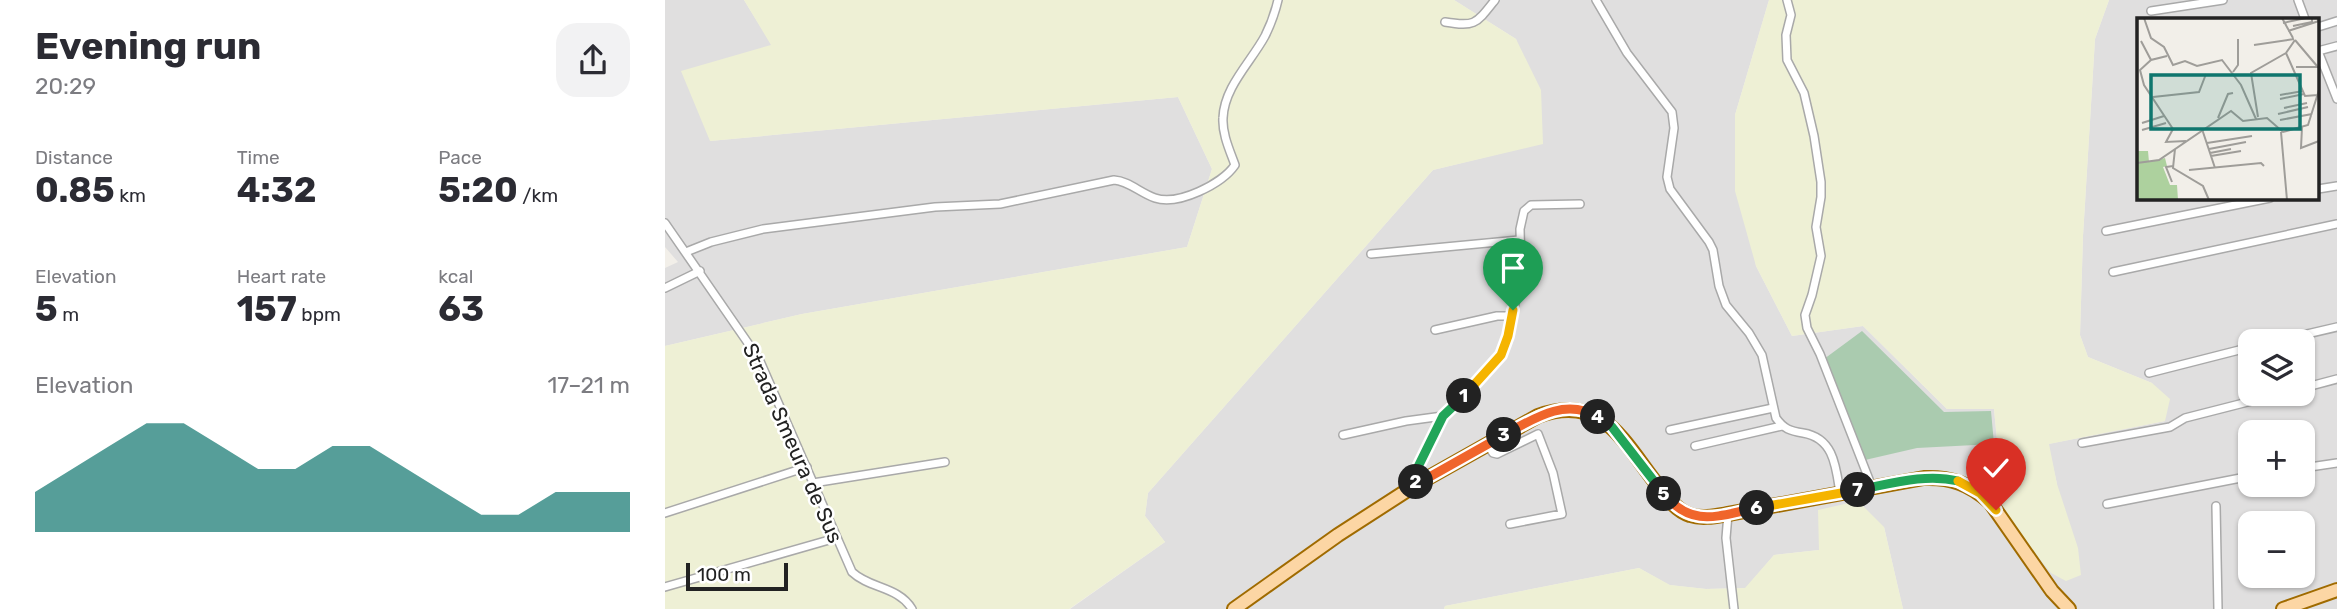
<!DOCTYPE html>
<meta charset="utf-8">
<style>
body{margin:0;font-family:Rubik,sans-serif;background:#f2f2f3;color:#2b2b33;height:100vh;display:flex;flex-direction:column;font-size:26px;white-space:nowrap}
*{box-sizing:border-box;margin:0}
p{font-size:23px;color:#7c7c81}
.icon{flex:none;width:38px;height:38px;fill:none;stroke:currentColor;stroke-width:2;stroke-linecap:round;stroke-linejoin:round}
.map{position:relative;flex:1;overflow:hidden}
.details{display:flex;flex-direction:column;background:#fff;width:665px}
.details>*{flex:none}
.tools{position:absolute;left:1573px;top:329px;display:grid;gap:14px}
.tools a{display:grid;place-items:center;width:77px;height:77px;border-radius:14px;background:#fff;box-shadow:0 2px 5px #0004;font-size:35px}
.scale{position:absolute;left:21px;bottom:18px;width:102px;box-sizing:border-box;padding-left:7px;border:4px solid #222;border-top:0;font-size:19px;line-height:24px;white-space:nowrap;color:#222;-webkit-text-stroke:5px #fff;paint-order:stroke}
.pin{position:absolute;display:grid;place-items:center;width:60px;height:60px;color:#fff;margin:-72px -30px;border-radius:50% 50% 50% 0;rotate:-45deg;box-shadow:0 0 7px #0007}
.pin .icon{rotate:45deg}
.km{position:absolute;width:35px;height:35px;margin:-18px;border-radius:50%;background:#222;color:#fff;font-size:19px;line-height:35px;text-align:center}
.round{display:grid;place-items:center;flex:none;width:74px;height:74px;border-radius:21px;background:#f2f2f3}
.head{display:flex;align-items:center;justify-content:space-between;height:119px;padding:0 35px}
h1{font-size:38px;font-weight:700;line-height:52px}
.metrics{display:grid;grid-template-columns:repeat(3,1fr);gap:10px;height:119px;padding:7px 35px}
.metrics div{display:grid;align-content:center}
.metrics b{font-size:35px;font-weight:700}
.metrics small{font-size:19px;font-weight:400}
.metrics p{font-size:19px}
.chart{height:196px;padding:14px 35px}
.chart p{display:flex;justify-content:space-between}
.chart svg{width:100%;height:126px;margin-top:7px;fill:#0f766e;opacity:.7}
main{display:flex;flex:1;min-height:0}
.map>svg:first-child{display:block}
.residential{fill:#e0dfdf;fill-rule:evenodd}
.farmland{fill:#eef0d5}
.cemetery{fill:#aacbaf}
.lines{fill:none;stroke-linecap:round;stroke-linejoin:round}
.minor-casing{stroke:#a9a9a9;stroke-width:10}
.primary-casing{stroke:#a06b00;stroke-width:16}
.minor{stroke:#fff;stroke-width:7}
.primary{stroke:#fcd6a4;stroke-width:12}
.split-1-casing{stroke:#fff;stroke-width:14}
.split-2-casing{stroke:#fff;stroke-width:14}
.split-3-casing{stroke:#fff;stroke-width:14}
.split-4-casing{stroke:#fff;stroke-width:14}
.split-5-casing{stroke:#fff;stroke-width:14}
.split-6-casing{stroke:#fff;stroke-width:14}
.split-7-casing{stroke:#fff;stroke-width:14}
.split-8-casing{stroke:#fff;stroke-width:14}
.split-9-casing{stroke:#fff;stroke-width:14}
.split-1{stroke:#f5b400;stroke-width:9}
.split-2{stroke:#22a559;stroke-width:9}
.split-3{stroke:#f0652b;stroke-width:9}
.split-4{stroke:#f0652b;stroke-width:9}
.split-5{stroke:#22a559;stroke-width:9}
.split-6{stroke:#f0652b;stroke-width:9}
.split-7{stroke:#f5b400;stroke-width:9}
.split-8{stroke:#22a559;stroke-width:9}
.split-9{stroke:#f5b400;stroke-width:9}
.labels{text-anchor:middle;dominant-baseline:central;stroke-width:5;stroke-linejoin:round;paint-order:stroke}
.street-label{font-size:21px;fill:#222;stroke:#fff}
.inset-road{fill:none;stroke:#9f9d99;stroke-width:2}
.view{fill:#0f766e;fill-opacity:0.15;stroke:#0f766e;stroke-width:3.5}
.inset-edge{fill:none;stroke:#222;stroke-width:3.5}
</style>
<main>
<section class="details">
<div class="head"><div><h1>Evening run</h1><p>20:29</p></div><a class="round"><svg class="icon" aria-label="share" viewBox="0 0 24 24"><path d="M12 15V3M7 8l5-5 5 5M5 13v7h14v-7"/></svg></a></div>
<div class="metrics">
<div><p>Distance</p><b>0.85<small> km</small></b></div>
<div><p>Time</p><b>4:32</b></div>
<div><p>Pace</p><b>5:20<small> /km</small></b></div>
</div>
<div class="metrics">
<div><p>Elevation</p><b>5<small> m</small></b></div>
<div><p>Heart rate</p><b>157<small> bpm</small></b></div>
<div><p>kcal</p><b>63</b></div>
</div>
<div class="chart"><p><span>Elevation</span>17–21 m</p>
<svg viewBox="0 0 160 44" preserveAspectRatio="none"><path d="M0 44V30L10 22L20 14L30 6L40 6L50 14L60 22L70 22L80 14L90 14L100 22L110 30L120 38L130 38L140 30L150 30L160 30V44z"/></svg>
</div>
</section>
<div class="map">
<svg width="1672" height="609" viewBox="0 0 1672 609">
<rect width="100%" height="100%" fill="#f2efe9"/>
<g class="residential">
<polygon points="0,0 79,0 107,45 45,141 513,97 547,169 522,247 137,314 0,346 0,268 13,262 0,247"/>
<path d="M 789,0 L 1104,0 L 1070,115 L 1091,266 L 1127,336 L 1198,326 L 1282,409 L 1329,409 L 1334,462 L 1313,468 L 1310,479 L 1332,495 L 1352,531 L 1392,484 L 1383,444 L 1500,421 L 1487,383 L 1423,357 L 1415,335 L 1418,236 L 1430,39 L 1444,0 L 1672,0 L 1672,609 L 1238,609 L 1219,527 L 1154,550 L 1109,555 L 1081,588 L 1041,589 L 1004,585 L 974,568 L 780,606 L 779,609 L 405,609 L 500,542 L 480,516 L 483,493 L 768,170 L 878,143 L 851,39 ZM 1474,19 L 1653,19 L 1653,198 L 1474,198 ZM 1586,341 L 1638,341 L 1638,394 L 1586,394 ZM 1586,432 L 1638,432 L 1638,485 L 1586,485 ZM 1586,523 L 1638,523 L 1638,576 L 1586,576 Z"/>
</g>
<g class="farmland">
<polygon points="79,0 789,0 851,39 876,90 878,144 768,170 483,493 480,516 500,542 404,609 0,609 0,346 137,314 522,247 547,169 513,97 45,141 16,71 106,45"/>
<polygon points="1104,0 1444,0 1430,39 1418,236 1415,335 1423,357 1487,383 1505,399 1500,421 1384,444 1392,484 1413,548 1416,575 1401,581 1386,573 1352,531 1332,495 1309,479 1313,468 1334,461 1329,409 1282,409 1198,326 1127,336 1091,266 1070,191 1070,115"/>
<polygon points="1193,501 1219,527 1238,609 779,609 780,606 974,568 1005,585 1041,589 1080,588 1109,555 1154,550 1153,510"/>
</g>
<polygon class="cemetery" points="1197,331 1279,412 1326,411 1329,444 1252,448 1200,460 1159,359"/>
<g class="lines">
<g class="minor-casing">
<g id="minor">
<path d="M 931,0 L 962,53 L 1007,112 L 1009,128 L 1002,177 L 1005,189 L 1044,242 L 1048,250 L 1054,286 L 1061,305 L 1084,333 L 1097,355 L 1111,418 C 1119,429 1125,431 1138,433 C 1169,438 1171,467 1175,493"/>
<polyline points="1122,0 1126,15 1121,35 1122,60 1139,93 1149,136 1156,182 1156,197 1151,227 1156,256 1147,295 1140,315 1142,328 1155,354 1207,487"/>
<polyline points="1633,0 1640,19"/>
<polyline points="1486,11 1558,0"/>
<path d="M 780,22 C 810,27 811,24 830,0"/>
<polyline points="1653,27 1672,21"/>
<polyline points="1653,51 1672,99"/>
<polyline points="1653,51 1672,46"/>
<polyline points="1653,189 1672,186"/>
<path d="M 0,223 L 94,359 L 187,572 C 205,589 233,586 247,609"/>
<polyline points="1441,231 1605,198"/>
<path d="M 21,252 L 46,242 L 98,229 L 270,207 L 335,204 L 449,180 C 464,181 475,193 490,198 C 513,206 557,184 570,165 C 565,151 557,134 558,118 C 559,87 586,62 600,36 C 606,24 610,13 613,0"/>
<polyline points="706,254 854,240"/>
<polyline points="1448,272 1672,224"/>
<polyline points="0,288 35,271"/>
<polyline points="770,330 832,316 847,316"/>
<polyline points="1612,341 1672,327"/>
<polyline points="1484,373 1586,347"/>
<polyline points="1638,388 1672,379"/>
<polyline points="1005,430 1108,408"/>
<polyline points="678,435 741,421 778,416"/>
<polyline points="1417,443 1505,427 1520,418 1614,394"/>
<polyline points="822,444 828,453 832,454 873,434 888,473 897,514 845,524"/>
<polyline points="1030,446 1117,426"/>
<polyline points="1638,468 1672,463"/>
<polyline points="148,483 280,462"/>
<polyline points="752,484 749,475 778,416 803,393 828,365 836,355 841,345 853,290 856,270 855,229 859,211 866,205 915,204"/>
<polyline points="1442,504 1586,476"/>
<polyline points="1551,506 1553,609"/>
<polyline points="0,513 142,467"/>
<polyline points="1063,514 1061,538 1069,609"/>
<polyline points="0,587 171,538"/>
</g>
</g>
<g class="primary-casing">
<g id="primary">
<path d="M 569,609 L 673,535 L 752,484 L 873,416 C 938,392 959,443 994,487 C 1002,498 1012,511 1025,515 C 1037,519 1051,516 1063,514 L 1259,478 C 1286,477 1305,484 1325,502 L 1387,591 L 1404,609"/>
<polyline points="1618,609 1672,590"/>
</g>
</g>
<use href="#minor" class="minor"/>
<use href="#primary" class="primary"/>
</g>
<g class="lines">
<g class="split-1-casing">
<polyline id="split-1" points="799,396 836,355 843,336 848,310"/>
</g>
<g class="split-2-casing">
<polyline id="split-2" points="751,482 749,475 778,416 799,396"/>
</g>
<g class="split-3-casing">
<polyline id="split-3" points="751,482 752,484 839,435"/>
</g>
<g class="split-4-casing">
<path id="split-4" d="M 839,435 C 868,419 900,397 933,417"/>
</g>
<g class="split-5-casing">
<polyline id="split-5" points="933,417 947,427 999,494"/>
</g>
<g class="split-6-casing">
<path id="split-6" d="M 999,494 C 1028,529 1054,515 1092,508"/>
</g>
<g class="split-7-casing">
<polyline id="split-7" points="1092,508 1193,490"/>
</g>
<g class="split-8-casing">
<path id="split-8" d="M 1193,490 C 1225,484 1260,473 1293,481"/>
</g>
<g class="split-9-casing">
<polyline id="split-9" points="1293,481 1315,493 1331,510"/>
</g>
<use href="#split-1" class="split-1"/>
<use href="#split-2" class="split-2"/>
<use href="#split-3" class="split-3"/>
<use href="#split-4" class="split-4"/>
<use href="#split-5" class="split-5"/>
<use href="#split-6" class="split-6"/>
<use href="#split-7" class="split-7"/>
<use href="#split-8" class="split-8"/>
<use href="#split-9" class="split-9"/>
</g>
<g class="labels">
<g class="street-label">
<text transform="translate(128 443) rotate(66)">Strada Smeura de Sus</text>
</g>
</g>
<g transform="translate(1472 18)">
<rect width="182" height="182" fill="#f2efe9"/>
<path d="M 0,133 L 11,133 L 12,144 L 28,140 L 30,148 L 26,149 L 33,167 L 40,167 L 41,182 L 0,182 Z" fill="#add19e"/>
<path class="inset-road" d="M 7,0 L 14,20 L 27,29 L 36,47 L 48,43 L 60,48 L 85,42 L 104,67 L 119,101M 145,0 L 156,20M 146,5 L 169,0M 156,8 L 175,4 L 175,0M 151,13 L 182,3M 158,22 L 149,35 L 168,78 L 181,77M 158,22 L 180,48M 4,23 L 14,42M 117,27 L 157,21M 30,38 L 14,42 L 3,52 L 7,67 L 36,111 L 29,124 L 49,123M 159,49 L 182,49M 96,54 L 101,47 L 101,21M 143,77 L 166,73M 16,79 L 62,74 L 69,56M 143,81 L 167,76M 147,90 L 170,85M 141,96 L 171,89M 121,99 L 114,55 L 149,35M 81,100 L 91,76 L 96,75M 143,102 L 175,96M 5,105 L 27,98M 165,109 L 164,130 L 182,123M 65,111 L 78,150M 5,112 L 29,105M 144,114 L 150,182M 70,125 L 115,118M 38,131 L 36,150 L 66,168 L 72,182M 72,131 L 109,124M 73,135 L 94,131M 74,138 L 104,133M 0,145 L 22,142 L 94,93 L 106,103 L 130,100 L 146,114 L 171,107 L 182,72M 52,152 L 124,145 L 127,148M 35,164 L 29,149 L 36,148"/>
<path class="view" d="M 14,57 L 163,57 L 163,111 L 14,111 Z"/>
<rect width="182" height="182" class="inset-edge"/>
</g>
</svg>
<div class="tools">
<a><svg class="icon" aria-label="layers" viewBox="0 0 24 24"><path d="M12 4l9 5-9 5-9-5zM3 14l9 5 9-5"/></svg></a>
<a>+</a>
<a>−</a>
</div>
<div class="scale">100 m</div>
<div class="pin" style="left:848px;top:310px;background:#1e9e55"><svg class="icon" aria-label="arrive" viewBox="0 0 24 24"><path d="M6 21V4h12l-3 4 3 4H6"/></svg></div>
<div class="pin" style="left:1331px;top:510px;background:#d93025"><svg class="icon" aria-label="check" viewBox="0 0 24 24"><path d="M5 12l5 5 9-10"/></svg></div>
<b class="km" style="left:799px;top:396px">1</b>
<b class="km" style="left:751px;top:482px">2</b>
<b class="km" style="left:839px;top:435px">3</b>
<b class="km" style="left:933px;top:417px">4</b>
<b class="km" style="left:999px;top:494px">5</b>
<b class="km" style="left:1092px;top:508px">6</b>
<b class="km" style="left:1193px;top:490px">7</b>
</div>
</main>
